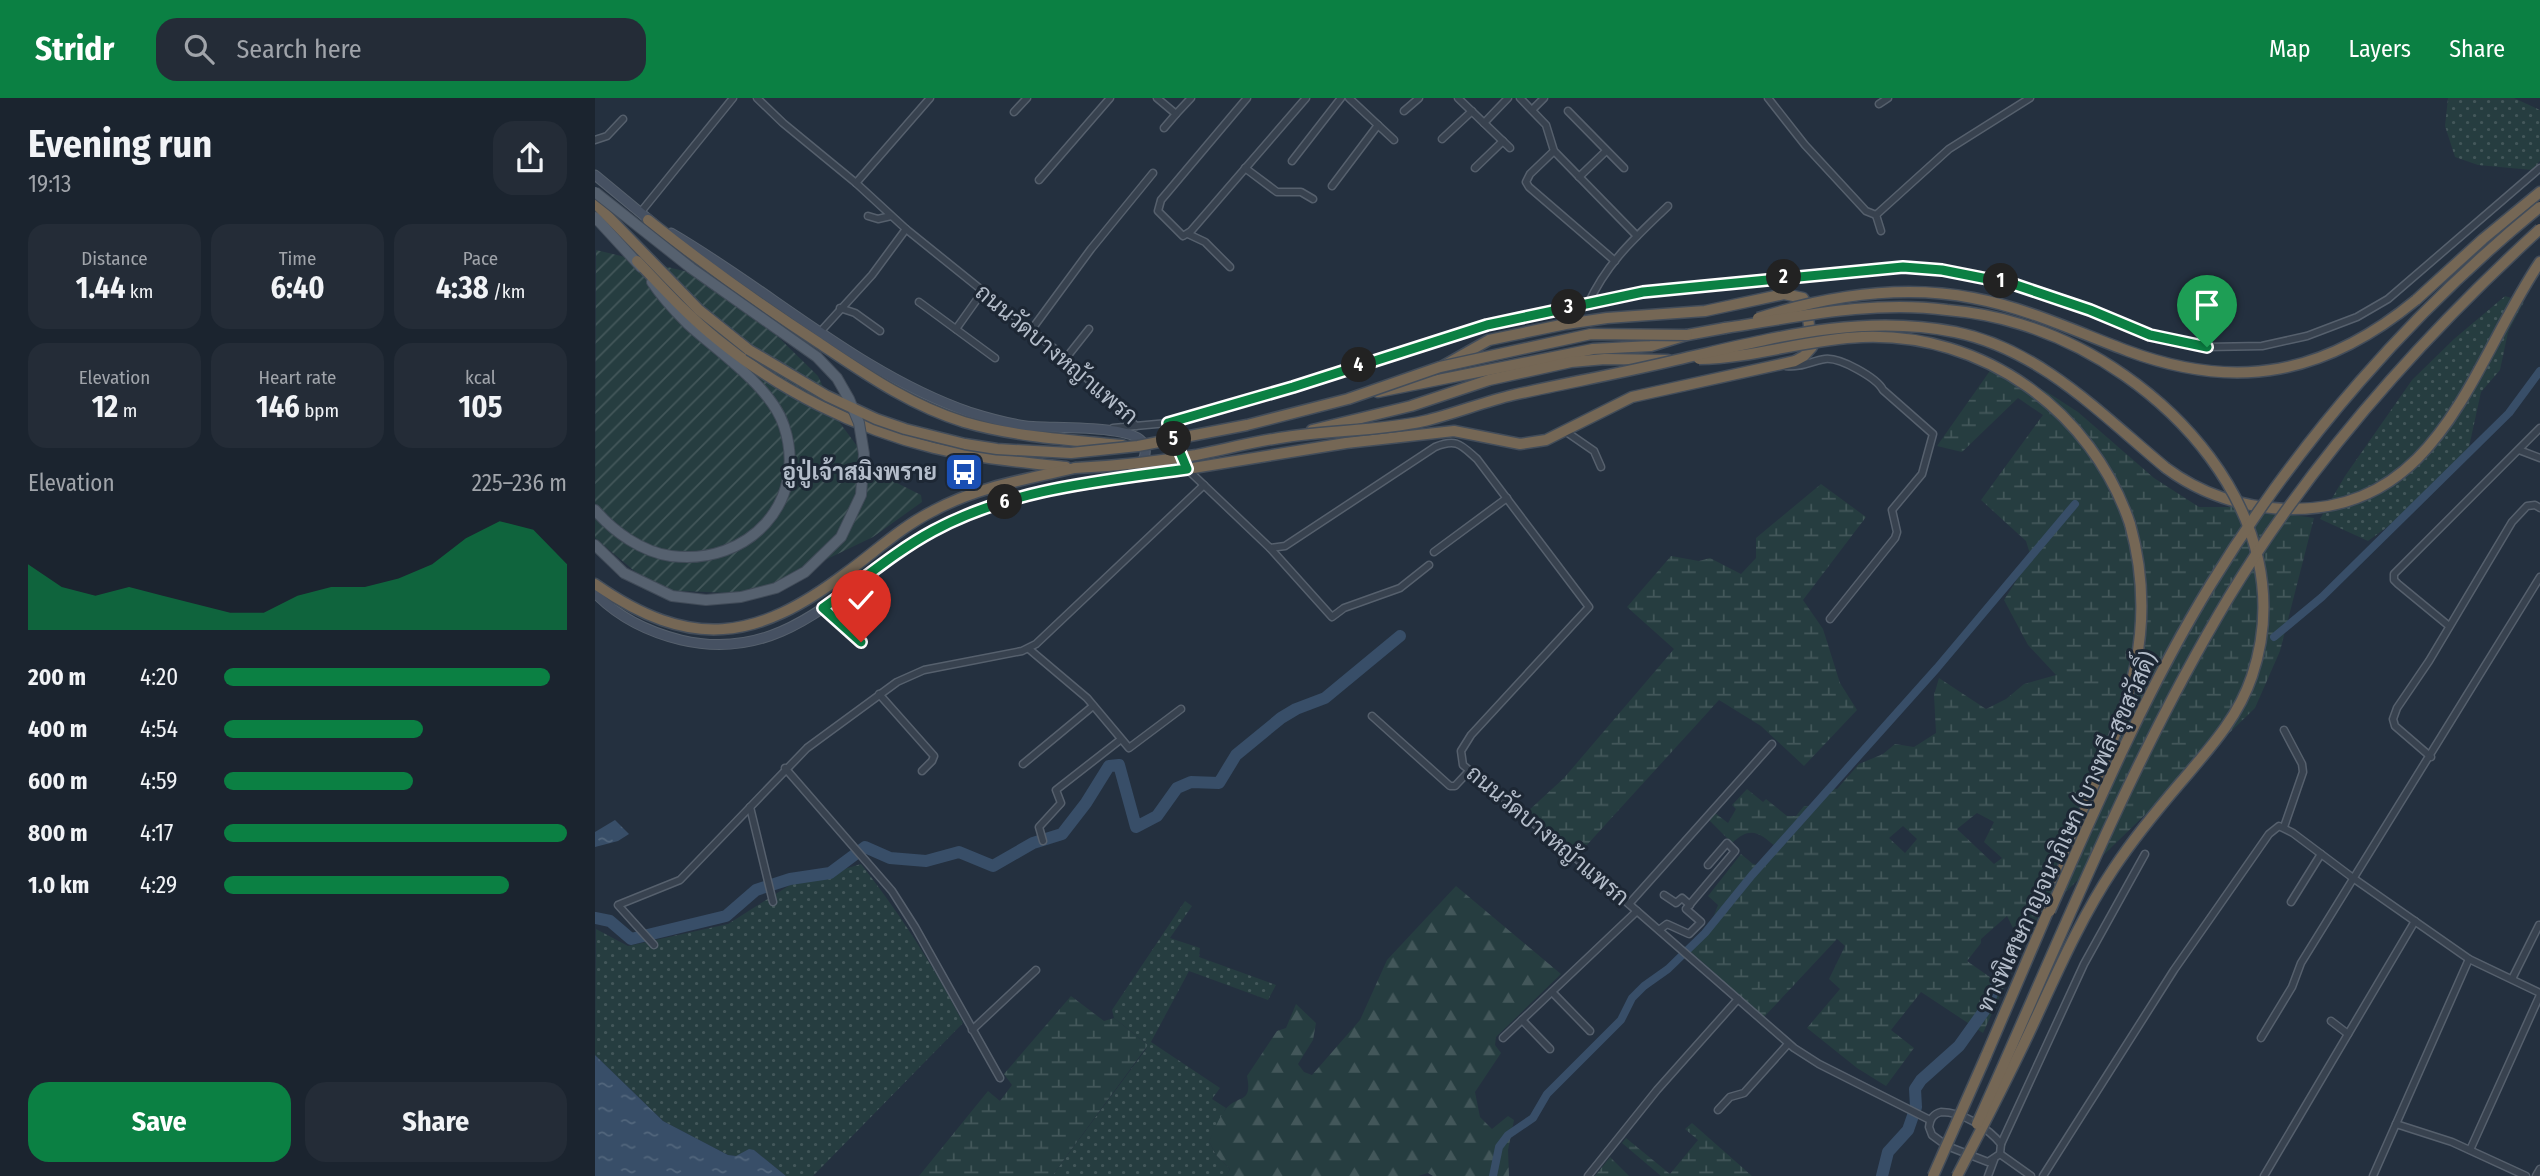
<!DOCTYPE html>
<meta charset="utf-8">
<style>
body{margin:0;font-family:"Fira Sans Condensed",Sarabun,sans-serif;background:#242c37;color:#f1f3f6;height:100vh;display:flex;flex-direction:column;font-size:26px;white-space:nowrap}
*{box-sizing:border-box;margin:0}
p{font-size:23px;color:#a0a4aa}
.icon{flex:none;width:38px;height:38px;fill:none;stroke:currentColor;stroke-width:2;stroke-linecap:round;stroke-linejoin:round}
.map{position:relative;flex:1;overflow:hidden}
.drawer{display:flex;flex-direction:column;background:#1b242f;width:595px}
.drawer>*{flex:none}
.pin{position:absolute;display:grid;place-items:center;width:60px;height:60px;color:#fff;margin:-72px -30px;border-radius:50% 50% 50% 0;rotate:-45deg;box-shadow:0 0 7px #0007}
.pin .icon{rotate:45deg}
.km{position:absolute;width:35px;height:35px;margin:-18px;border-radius:50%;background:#222;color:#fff;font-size:19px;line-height:35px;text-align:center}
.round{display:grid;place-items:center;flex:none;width:74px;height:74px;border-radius:21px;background:#242c37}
.overview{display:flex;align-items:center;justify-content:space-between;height:119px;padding:0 28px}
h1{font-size:38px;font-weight:700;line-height:52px}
.figures{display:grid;grid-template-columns:repeat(3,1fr);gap:10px;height:119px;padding:7px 28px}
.figures div{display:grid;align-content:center;border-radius:18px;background:#242c37;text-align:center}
.figures b{font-size:30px;font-weight:700}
.figures small{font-size:19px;font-weight:400}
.figures p{font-size:19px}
.chart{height:196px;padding:14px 28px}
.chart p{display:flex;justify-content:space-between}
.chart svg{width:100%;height:126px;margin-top:7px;fill:#0b8043;opacity:.7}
.button{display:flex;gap:14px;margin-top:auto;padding:14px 28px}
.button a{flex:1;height:80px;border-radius:21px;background:#0b8043;color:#fff;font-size:28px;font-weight:700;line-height:80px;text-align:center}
.button a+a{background:#242c37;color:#f1f3f6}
ul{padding:0 28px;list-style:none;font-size:23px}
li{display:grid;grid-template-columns:112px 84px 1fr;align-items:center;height:52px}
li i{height:18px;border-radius:9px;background:#0b8043}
header{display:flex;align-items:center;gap:42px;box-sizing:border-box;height:98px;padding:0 35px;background:#0b8043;color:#fff}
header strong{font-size:33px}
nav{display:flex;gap:38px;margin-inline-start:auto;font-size:24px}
.search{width:490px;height:63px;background:#242c37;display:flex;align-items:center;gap:18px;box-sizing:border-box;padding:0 24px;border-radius:21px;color:#a0a4aa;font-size:26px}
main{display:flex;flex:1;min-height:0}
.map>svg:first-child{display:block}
.grass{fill:url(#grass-dots)}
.forest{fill:url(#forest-firs)}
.wetland{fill:url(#wetland-marsh);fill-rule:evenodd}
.garden{fill:url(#garden-furrows)}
.water{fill:url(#water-ripples)}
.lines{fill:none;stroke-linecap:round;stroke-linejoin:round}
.canal{stroke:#384e68;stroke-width:8}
.river{stroke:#384e68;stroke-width:12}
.street-casing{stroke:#56606d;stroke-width:9}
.secondary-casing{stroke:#56606d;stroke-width:11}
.primary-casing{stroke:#414b58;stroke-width:12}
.highway-casing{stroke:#434d5a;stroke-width:13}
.street{stroke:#38424f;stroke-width:6}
.secondary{stroke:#465162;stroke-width:9}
.primary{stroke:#56616f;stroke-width:10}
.highway{stroke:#756755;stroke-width:10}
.primary-bridge-casing{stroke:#414b58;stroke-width:12;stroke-linecap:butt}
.highway-bridge-casing{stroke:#434d5a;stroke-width:13;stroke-linecap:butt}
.primary-bridge{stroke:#56616f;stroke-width:10}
.highway-bridge{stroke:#756755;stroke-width:10}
.route-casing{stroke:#fff;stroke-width:14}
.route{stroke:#0b8043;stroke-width:9}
.labels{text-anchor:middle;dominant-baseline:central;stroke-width:6;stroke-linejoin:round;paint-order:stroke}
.street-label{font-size:23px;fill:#b4bdca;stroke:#1d2734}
.poi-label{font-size:23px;font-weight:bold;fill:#b4bdca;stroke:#1d2734;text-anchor:end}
</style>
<header>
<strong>Stridr</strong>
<div class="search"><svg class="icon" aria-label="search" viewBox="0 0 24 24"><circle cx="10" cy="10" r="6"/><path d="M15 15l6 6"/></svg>Search here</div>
<nav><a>Map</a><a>Layers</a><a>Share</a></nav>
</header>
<main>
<section class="drawer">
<div class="overview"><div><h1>Evening run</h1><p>19:13</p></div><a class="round"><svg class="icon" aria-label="share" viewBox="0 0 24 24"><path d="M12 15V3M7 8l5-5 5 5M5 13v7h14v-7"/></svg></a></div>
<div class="figures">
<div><p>Distance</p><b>1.44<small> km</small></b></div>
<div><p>Time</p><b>6:40</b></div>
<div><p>Pace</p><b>4:38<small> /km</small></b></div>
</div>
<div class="figures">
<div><p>Elevation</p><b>12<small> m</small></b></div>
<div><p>Heart rate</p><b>146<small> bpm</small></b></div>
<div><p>kcal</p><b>105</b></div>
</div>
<div class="chart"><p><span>Elevation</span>225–236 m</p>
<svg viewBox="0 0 160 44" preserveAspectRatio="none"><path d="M0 44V21L10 29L20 32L30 29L40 32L50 35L60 38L70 38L80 32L90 29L100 29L110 26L120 21L130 12L140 6L150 9L160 21V44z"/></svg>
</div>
<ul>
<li><b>200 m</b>4:20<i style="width:95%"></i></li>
<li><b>400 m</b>4:54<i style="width:58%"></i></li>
<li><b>600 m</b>4:59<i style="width:55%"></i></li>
<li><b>800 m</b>4:17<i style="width:100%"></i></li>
<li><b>1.0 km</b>4:29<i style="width:83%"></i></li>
</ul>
<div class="button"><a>Save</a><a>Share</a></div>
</section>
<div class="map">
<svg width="1945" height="1078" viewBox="0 0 1945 1078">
<defs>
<pattern id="grass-dots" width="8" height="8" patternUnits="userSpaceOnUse" patternTransform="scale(1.75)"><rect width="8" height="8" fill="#263d40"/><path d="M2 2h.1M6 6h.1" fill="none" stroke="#43575a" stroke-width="1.8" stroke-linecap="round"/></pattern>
<pattern id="forest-firs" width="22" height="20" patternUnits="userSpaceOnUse" patternTransform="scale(1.75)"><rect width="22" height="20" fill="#263d40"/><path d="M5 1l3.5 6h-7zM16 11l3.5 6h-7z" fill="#43575a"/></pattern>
<pattern id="wetland-marsh" width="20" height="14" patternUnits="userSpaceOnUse" patternTransform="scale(1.75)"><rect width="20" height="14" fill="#263d40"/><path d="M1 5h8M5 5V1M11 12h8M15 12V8" fill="none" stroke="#43575a"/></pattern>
<pattern id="garden-furrows" width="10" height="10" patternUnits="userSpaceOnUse" patternTransform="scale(1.75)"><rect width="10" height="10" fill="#263d40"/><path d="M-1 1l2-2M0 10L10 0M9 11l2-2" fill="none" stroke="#43575a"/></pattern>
<pattern id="water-ripples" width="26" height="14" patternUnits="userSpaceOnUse" patternTransform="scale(1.75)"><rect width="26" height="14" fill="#384e68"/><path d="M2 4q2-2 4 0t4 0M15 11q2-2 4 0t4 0" fill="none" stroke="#52667c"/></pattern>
</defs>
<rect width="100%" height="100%" fill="#24303f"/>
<g class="grass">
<polygon points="1853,0 1919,0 1945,12 1945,63 1937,72 1883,67 1860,59 1850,28"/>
<polygon points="1910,198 1929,204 1913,234 1905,272 1886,294 1874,349 1817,411 1773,443 1725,421 1750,378 1817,282 1859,241"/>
<path d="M 266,766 C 305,816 339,868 368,925 L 218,1078 L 191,1078 L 159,1052 L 141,1058 L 133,1057 L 68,1023 L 0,957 L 1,831 L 33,848 L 133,826 L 195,787 Z"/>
<polygon points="590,803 597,808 575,840 605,850 604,859 681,887 673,902 594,873 556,944 625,990 617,1001 631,1010 614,1043 621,1057 635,1071 631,1078 457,1078 551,951 552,946 519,920 517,912"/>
</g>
<path class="forest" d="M 861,788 L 966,876 L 901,939 L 900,947 L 906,955 L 880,994 L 885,1019 L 897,1031 L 913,1018 L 919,1022 L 913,1052 L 914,1078 L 838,1078 L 833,1075 L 823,1078 L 631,1078 L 635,1071 L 621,1057 L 614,1043 C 619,1033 623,1021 630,1012 C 642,996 658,1007 652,978 L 682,933 L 691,930 L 701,906 L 721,925 L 718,942 L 703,966 L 709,974 L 717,977 L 765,922 L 792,862 Z"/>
<g class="wetland">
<path d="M 1399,267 L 1452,294 L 1483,314 L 1559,380 L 1604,409 L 1645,409 L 1719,420 L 1685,553 L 1660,610 L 1423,840 L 1412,818 L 1386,841 L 1386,845 L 1372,863 L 1409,889 L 1388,935 L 1326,894 L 1296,932 L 1319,950 L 1291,988 L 1262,970 L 1212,930 L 1245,891 L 1234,881 L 1250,848 L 1242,841 L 1169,919 L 1095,853 L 1118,820 L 1123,807 L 1113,798 L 1146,756 L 1158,766 L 1168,768 L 1182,750 C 1165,735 1156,727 1137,745 L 1113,721 L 1120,715 L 1133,725 L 1141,711 L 1137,707 L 1152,691 L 1168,704 L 1171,701 L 1192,718 L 1201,718 L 1209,708 L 1215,708 L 1231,688 L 1242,691 L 1264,666 L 1288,656 L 1300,646 L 1319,649 L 1341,635 L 1339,597 L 1344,580 L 1391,611 L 1411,601 L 1429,586 L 1461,577 L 1433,547 L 1409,502 L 1436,459 L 1431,443 L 1386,402 L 1448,317 L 1423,300 L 1367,354 L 1342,348 ZM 1382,715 L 1399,724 L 1389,744 L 1407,760 L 1399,766 L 1362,731 ZM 1308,728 L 1322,741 L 1310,755 L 1294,740 Z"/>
<polygon points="1226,386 1271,419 1208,502 1228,531 1245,585 1262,612 1209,668 1166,628 1124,602 980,760 932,714 969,680 1079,551 1032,509 1076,458 1104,463 1115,460 1146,476 1161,460 1161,440"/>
<polygon points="476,898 509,923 519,920 553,947 457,1078 324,1078 393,993 405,1003 417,987 409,976"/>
<polygon points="1097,1025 1157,1078 1066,1078 1027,1045 1031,1040 1075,1076 1103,1042 1090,1031"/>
<polygon points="1015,1059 1034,1078 1000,1078"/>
</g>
<polygon class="garden" points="1,152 106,177 171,227 223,278 245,325 282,375 326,397 327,404 278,439 159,496 62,492 0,440"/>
<g class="water">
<polygon points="20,722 34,736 23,743 0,749 0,734"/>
<polygon points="0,957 68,1023 133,1057 141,1058 154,1051 159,1052 191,1078 0,1078"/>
</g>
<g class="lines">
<g class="canal">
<polyline points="1679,539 1727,499 1914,315 1945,273"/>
<polyline points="898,1078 904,1049 913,1037 938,1020 952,996 1026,922 1037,900 1049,888 1073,871 1110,835 1157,777 1342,570 1480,406"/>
</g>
<g class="river">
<polyline points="0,820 15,823 36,841 131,818 161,792 195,781 235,775 270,749 295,760 331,763 364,754 398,768 438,745 467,736 491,705 514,668 524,667 541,729 562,718 582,690 596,684 624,685 641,657 686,620 701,611 730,600 805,538"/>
<polyline points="1287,1078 1293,1054 1313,1032 1321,1009 1320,991 1326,982 1364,948 1389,913 1423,840"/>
</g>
<g class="street-casing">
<g id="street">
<polyline points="162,0 188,25 261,85 311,131 471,260 541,328"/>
<polyline points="562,0 581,16 596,0"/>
<polyline points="652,0 566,102 563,113 588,138 596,133 711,0"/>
<polyline points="754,0 799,42"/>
<polyline points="863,0 915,50"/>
<polyline points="925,0 951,27 959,53 1042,138"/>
<polyline points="1173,0 1210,47 1271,113 1281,117 1354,51 1435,0"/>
<polyline points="1284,6 1293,0"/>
<polyline points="937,12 949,0"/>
<polyline points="809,13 824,0"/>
<polyline points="973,13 1029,70"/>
<polyline points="419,14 432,0"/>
<polyline points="889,25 913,0"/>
<polyline points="569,30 581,16"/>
<polyline points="847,41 877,13"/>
<polyline points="0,42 12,38 28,21"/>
<polyline points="959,53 935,76 931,84 934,89 1020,163"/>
<polyline points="697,63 746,0"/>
<polyline points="650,70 682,94 706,94 718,101"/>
<polyline points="880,70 908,43"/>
<polyline points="984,79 1011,53"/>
<polyline points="444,82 515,0"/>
<polyline points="261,85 335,0"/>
<polyline points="737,88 783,27"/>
<polyline points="45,115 138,0"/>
<polyline points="1281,117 1286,133"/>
<polyline points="273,118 283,121 296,118"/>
<polyline points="593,136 610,144 635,169"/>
<polyline points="324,204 400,260"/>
<path d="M 993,206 C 1013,163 1040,140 1073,108"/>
<polyline points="245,210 260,215 285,233"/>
<polyline points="361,231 388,193"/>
<polyline points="437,231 496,151 558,75"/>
<polyline points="226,233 277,177 311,131"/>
<polyline points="471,260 494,231"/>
<path d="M 1191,268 C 1206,270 1216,263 1230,261 C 1245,259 1282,280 1288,292 L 1338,336 L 1327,376 L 1297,412 L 1302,434 L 1300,440 L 1235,521"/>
<path d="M 573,325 L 592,371 L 675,450 L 690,448 L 840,349 C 862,340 866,347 882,361 L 994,509 L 876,637 L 866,653 L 868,667 L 988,766 L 1199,950 L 1224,966 L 1335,1022"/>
<polyline points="518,330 573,325 698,289 892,227 1048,194 1265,172 1308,169 1347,172 1418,186 1495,212 1528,227 1574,243 1612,249 1667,248 1712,238 1762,219 1793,201 1945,70"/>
<polyline points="970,333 999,353 1006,369"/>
<polyline points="1924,352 1945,360"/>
<polyline points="532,380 592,371"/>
<polyline points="675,450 737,519 749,510 805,490 834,467"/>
<polyline points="839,454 912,400"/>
<polyline points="228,510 266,544"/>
<polyline points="1854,528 1803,486 1799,482 1799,476 1945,330"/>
<polyline points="434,551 492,600 534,650 586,611"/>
<polyline points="284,596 339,658 337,663 327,673"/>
<polyline points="777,618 855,688 860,688 874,673"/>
<polyline points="1689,632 1707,666 1708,674 1689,729"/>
<polyline points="1836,659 1800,628 1798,621 1802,610 1834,563 1917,424 1932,408 1940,407 1945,410"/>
<polyline points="428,666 498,608"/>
<polyline points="190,670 297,793 320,829 405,980"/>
<polyline points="155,709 178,804"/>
<polyline points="448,743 444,729 466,705 461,692 525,642"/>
<polyline points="1069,797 1081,805 1087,800 1095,807"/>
<polyline points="1696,804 1726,756"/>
<polyline points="1034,806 1177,646"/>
<polyline points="1064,832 1072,826 1094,836 1106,824 1091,811 1140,753 1132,745 1113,767"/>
<polyline points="59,847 23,807 85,782 212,650 302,584 329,572 427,553 441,546 609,387"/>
<polyline points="1917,881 1944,827"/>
<polyline points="957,894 995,933"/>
<polyline points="927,922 955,951"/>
<polyline points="1736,923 1753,936"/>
<polyline points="377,932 441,872"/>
<polyline points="908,940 1042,813"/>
<polyline points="1666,940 1697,889 1706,865 1945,479"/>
<polyline points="1123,1012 1135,999 1149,995 1193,946"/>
<path d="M 1346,1014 C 1368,1014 1393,1030 1406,1046 L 1405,1056 L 1393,1064 L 1352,1048 L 1337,1037 L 1334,1029 C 1335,1021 1338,1016 1346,1014 Z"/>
<polyline points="1801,1026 1857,1044 1931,1078"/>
<polyline points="1406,1046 1489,866 1550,756"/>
<polyline points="1875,1052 1945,897"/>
<polyline points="1405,1056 1436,1078"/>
<polyline points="993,1078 1062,992 1143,901"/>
<polyline points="1393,1078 1399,1062"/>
<polyline points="1448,1078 1579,872 1674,736 1684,728 1698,735 1758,780 1874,861 1945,895"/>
<polyline points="1669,1078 1820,823"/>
<polyline points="1778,1078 1874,861"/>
<polyline points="1941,1078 1945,1071"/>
</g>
</g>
<g class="secondary-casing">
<g id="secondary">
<polyline points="0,77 58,125"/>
<path d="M 0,495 C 23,519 54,534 86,542 C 174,563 228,510 293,462 C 318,443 346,428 374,416 C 406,403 441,395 475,389 C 491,386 511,386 526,380 C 540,376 556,360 548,345 C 538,326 454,331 431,328 C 411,325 393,320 374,314 C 265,276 176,193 76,135"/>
</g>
</g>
<g class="primary-casing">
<g id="primary">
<polyline points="0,119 46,169"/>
<path d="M 0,412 C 19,434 47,454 76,458 C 153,468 214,404 189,328 C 176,288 122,253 92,225 C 79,212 67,199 57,184"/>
<polyline points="0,447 29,475"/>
</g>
</g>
<g class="highway-casing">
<g id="highway">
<polyline points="0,105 104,212 154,252"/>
<path d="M 53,122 C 107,165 163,205 221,243 C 269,275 314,307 369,324 C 421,339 474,342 527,347"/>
<path d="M 42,163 C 68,190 93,218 122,241 C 184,292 261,331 339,350 C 382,360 426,364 471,369"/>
<polyline points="1821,202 1888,141 1945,94"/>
<polyline points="783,294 998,251 1056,248 1092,237 1130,230"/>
<polyline points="717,332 816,308 894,282 976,264 1010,261 1073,262"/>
<path d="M 1571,370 C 1606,396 1646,409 1690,411 C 1845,416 1875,268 1945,164"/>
<polyline points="592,371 751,345 859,333 925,346 951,342 1037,299 1200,263 1209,258 1217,249 1211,205 1208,200 1189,196 1110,213 1012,220 971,226 894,242 848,268"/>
<path d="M 0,486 C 96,553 161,543 251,475 C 280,454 306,429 338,413 C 382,389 432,381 480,370"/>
<path d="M 1464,782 C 1505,654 1574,567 1535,426"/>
<polyline points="1391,958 1457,804"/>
</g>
</g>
<use href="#street" class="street"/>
<use href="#secondary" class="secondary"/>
<use href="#primary" class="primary"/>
<use href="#highway" class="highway"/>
<g class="primary-bridge-casing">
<polyline id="primary-bridge" points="0,94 96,170 222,259 242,280 254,301 264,325 269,356 266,397 246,439 210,474 181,490 146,499 111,502 77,498 29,475"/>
</g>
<g class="highway-bridge-casing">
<g id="highway-bridge">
<path d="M 1163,220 C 1232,198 1305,186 1378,200 C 1432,210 1482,234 1533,253 C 1643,294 1731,276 1821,202"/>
<path d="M 1130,230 C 1203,219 1278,202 1352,212 C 1376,214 1403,219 1425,226 C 1569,270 1710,420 1657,578 C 1643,620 1614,651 1586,684 C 1562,712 1539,740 1519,770 C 1485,821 1461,877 1435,933 C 1412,982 1387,1030 1362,1078"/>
<polyline points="154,252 232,298 281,321 310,331 370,346 402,351 476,355 543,348 652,327 753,301 845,269 996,236 1092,237"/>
<path d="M 1104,261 C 1160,260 1212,241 1267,239 C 1388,234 1497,313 1535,426"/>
<path d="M 480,370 C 521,368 561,364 601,357 C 631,351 661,343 691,339 C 737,332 784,333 829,323 C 859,316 888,304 918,297 C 972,285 1027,275 1081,262 C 1174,241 1264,215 1360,234 C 1445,251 1507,317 1571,370"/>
<path d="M 1455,813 C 1504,702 1553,589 1616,486 C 1703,344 1816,214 1945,109"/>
<path d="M 1382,1026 C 1462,849 1534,666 1634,499 C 1718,360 1826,240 1945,131"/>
<polyline points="1338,1078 1391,958"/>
</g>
</g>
<use href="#primary-bridge" class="primary-bridge"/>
<use href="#highway-bridge" class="highway-bridge"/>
</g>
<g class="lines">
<g class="route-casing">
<path id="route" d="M 266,544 L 228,510 C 264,485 299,454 338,433 C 415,391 506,383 592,371 L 573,325 L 698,289 L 892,227 L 1048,194 L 1308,169 L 1347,172 L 1418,186 L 1495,212 L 1555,237 L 1612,249"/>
</g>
<use href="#route" class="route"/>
</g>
<defs>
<g id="bus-square" transform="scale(2.0125)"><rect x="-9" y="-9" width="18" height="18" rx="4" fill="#1a4fb4" stroke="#1d2734"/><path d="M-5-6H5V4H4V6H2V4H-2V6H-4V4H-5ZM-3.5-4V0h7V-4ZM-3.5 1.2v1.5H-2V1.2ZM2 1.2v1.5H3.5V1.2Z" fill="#fff"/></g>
</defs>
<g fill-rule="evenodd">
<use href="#bus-square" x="369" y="374"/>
</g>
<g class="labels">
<g class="street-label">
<text transform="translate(462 256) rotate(40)">ถนนวัดบางหญ้าแพรก</text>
<text transform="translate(1472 734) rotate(-65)">ทางพิเศษกาญจนาภิเษก (บางพลี-สุขสวัสดิ์)</text>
<text transform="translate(953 737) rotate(40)">ถนนวัดบางหญ้าแพรก</text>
</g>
<g class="poi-label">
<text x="342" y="374">อู่ปู่เจ้าสมิงพราย</text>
</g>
</g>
</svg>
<div class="pin" style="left:1612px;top:249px;background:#1e9e55"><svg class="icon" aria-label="arrive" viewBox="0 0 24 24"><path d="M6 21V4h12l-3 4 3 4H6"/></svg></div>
<div class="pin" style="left:266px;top:544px;background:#d93025"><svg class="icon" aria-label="check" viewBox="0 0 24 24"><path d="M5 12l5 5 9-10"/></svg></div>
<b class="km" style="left:1406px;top:183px">1</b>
<b class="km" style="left:1189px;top:179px">2</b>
<b class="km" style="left:974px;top:209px">3</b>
<b class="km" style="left:764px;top:267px">4</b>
<b class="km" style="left:579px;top:341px">5</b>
<b class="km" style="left:410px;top:404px">6</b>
</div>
</main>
